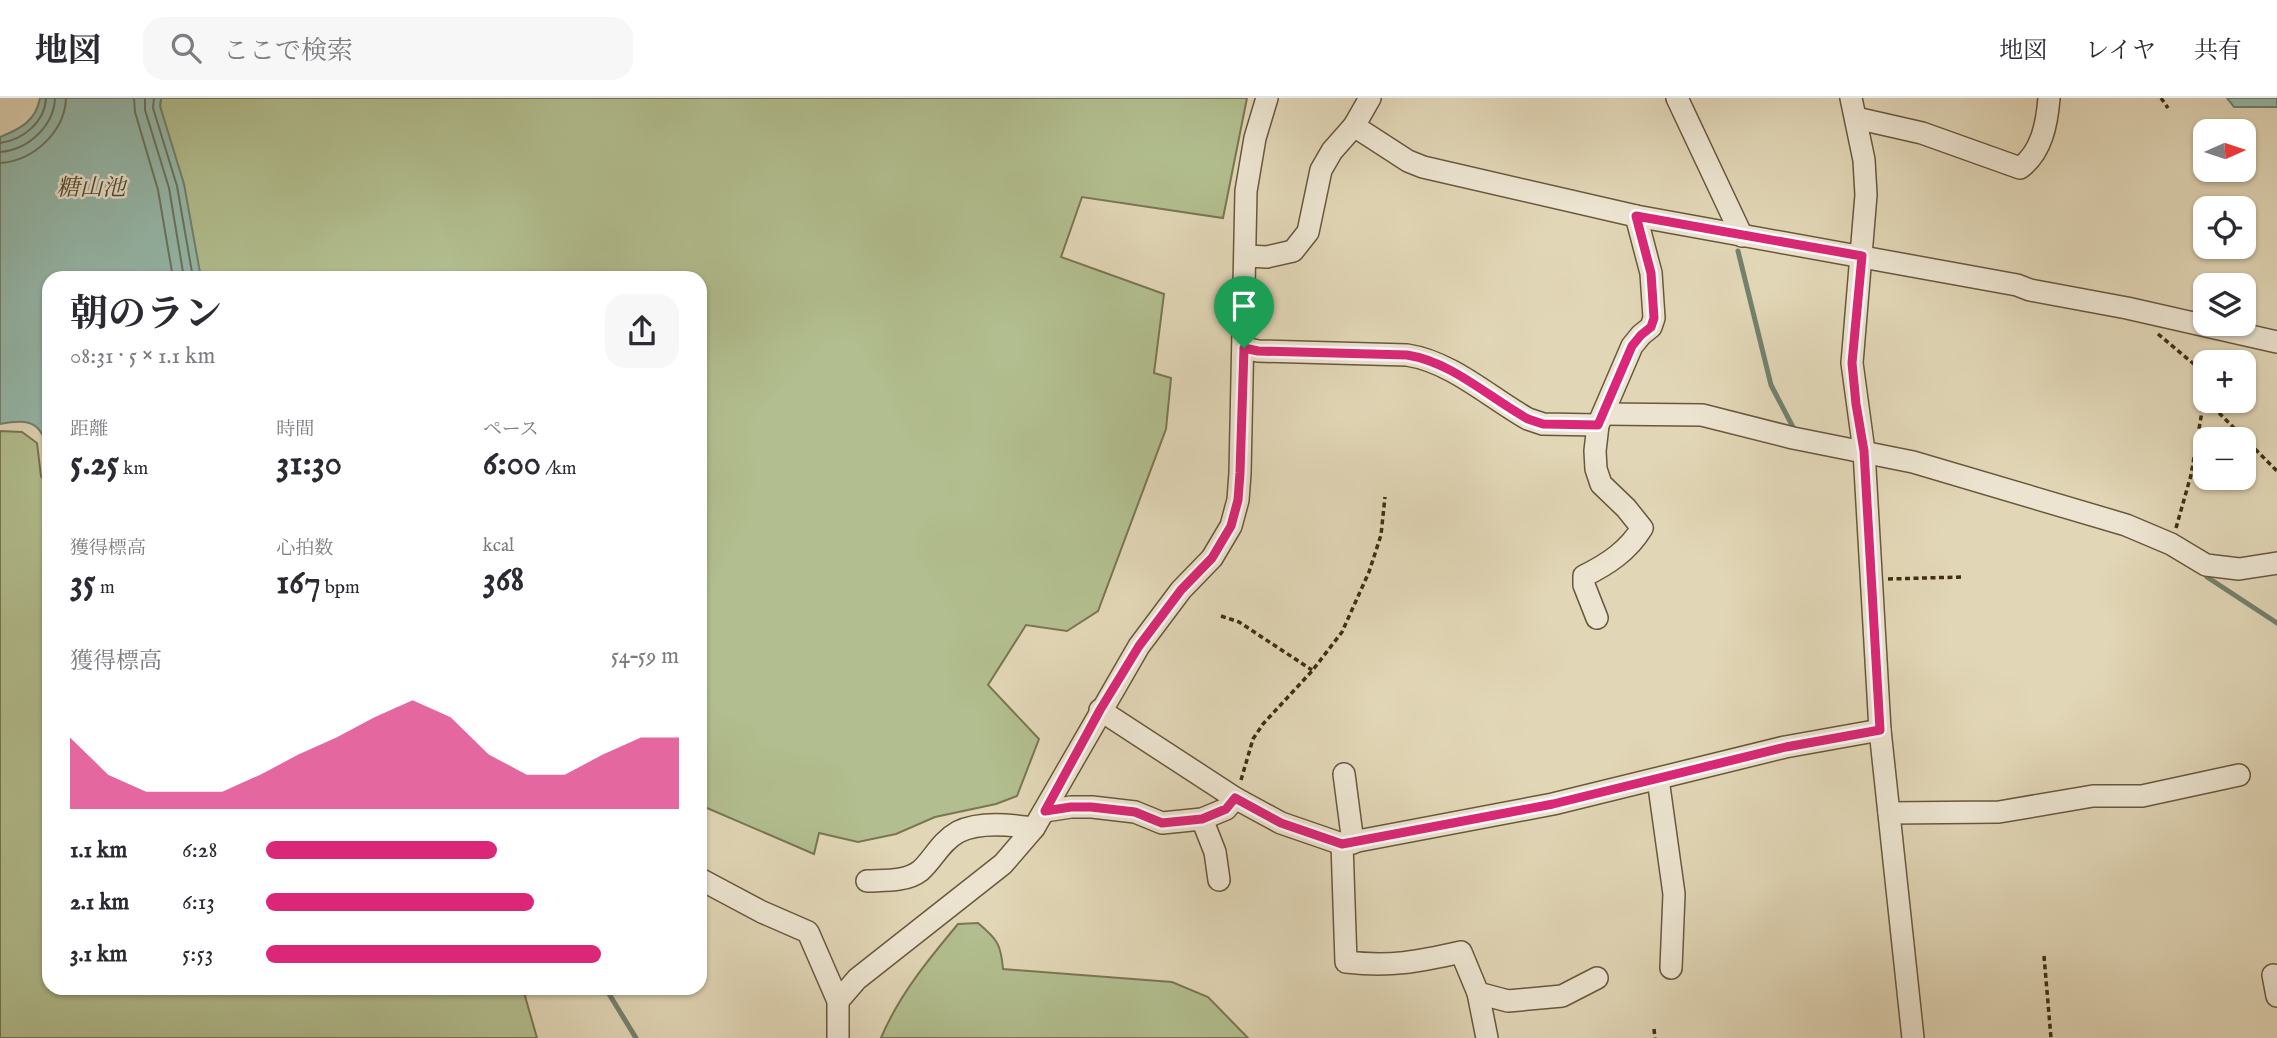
<!DOCTYPE html>
<html lang="ja">
<meta charset="utf-8">
<style>
body{margin:0;font-family:"IM FELL English","Noto Serif JP",serif;background:#f7f7f7;color:#2b2b33;height:100vh;display:flex;flex-direction:column;font-size:26px;white-space:nowrap}
*{box-sizing:border-box;margin:0}
p{font-size:23px;color:#7c7c81}
.icon{flex:none;width:38px;height:38px;fill:none;stroke:currentColor;stroke-width:2;stroke-linecap:round;stroke-linejoin:round}
.map{position:relative;flex:1;overflow:hidden}
.side{position:absolute;left:42px;top:173px;width:665px;height:724px;display:flex;flex-direction:column;background:#fff;border-radius:21px;box-shadow:0 2px 5px #0004}
.side>*{flex:none}
.needle{width:46px;rotate:87deg}
.controls{position:absolute;left:2193px;top:21px;display:grid;gap:14px}
.controls a{display:grid;place-items:center;width:63px;height:63px;border-radius:14px;background:#fff;box-shadow:0 2px 5px #0004;font-size:35px}
.pin{position:absolute;display:grid;place-items:center;width:60px;height:60px;color:#fff;margin:-72px -30px;border-radius:50% 50% 50% 0;rotate:-45deg;box-shadow:0 0 7px #0007}
.pin .icon{rotate:45deg}
.round{display:grid;place-items:center;flex:none;width:74px;height:74px;border-radius:21px;background:#f7f7f7}
.headline{display:flex;align-items:center;justify-content:space-between;height:119px;padding:0 28px}
h1{font-size:38px;font-weight:700;line-height:52px}
.stats{display:grid;grid-template-columns:repeat(3,1fr);gap:10px;height:119px;padding:7px 28px}
.stats div{display:grid;align-content:center}
.stats b{font-size:35px;font-weight:700}
.stats small{font-size:19px;font-weight:400}
.stats p{font-size:19px}
.chart{height:196px;padding:14px 28px}
.chart p{display:flex;justify-content:space-between}
.chart svg{width:100%;height:126px;margin-top:7px;fill:#db2777;opacity:.7}
ul{padding:0 28px;list-style:none;font-size:23px}
li{display:grid;grid-template-columns:112px 84px 1fr;align-items:center;height:52px}
li i{height:18px;border-radius:9px;background:#db2777}
header{display:flex;align-items:center;gap:42px;box-sizing:border-box;height:98px;padding:0 35px;background:#fff;border-bottom:2px solid #e1e1e2}
header strong{font-size:33px}
nav{display:flex;gap:38px;margin-inline-start:auto;font-size:24px}
.search{width:490px;height:63px;background:#f7f7f7;display:flex;align-items:center;gap:18px;box-sizing:border-box;padding:0 24px;border-radius:21px;color:#7c7c81;font-size:26px}
.map>svg:first-child{display:block}
.green{fill:#b2be8f;stroke:#7a7651;stroke-width:2}
.water{fill:#95b9ab;stroke:#73816e;stroke-width:2}
.lines{fill:none;stroke-linecap:round;stroke-linejoin:round}
.shore{stroke:#6b745f;stroke-width:2}
.stream{stroke:#73816e;stroke-width:5}
.street-casing{stroke:#69583c;stroke-width:24}
.path{stroke:#412e13;stroke-width:3.5;stroke-dasharray:5 3.5;stroke-linecap:butt}
.street{stroke:#ece4d0;stroke-width:21}
.route-casing{stroke:#fff;stroke-width:14}
.route{stroke:#db2777;stroke-width:9}
.labels{text-anchor:middle;dominant-baseline:central;stroke-width:5;stroke-linejoin:round;paint-order:stroke}
.water-label{font-size:23px;font-style:italic;fill:#524a31;stroke:#ece4d0}
</style>
<header>
<strong>地図</strong>
<div class="search"><svg class="icon" aria-label="search" viewBox="0 0 24 24"><circle cx="10" cy="10" r="6"/><path d="M15 15l6 6"/></svg>ここで検索</div>
<nav><a>地図</a><a>レイヤ</a><a>共有</a></nav>
</header>
<div class="map">
<svg width="2277" height="940" viewBox="0 0 2277 940">
<rect width="100%" height="100%" fill="#e1d6b6"/>
<filter id="stains"><feTurbulence type="fractalNoise" baseFrequency=".00286" numOctaves="4"/><feColorMatrix values="0 0 0 0 .2 0 0 0 0 .09 0 0 0 0 .02 0 0 0 .5 -.17"/></filter>
<radialGradient id="worn" r=".72"><stop offset=".6" stop-color="#630" stop-opacity="0"/><stop offset="1" stop-color="#630" stop-opacity=".3"/></radialGradient>
<g class="green">
<polygon points="161,0 1247,0 1223,120 1082,99 1061,159 1164,196 1154,275 1171,280 1166,331 1098,513 1067,533 1026,527 988,587 1039,641 1017,698 996,706 935,719 896,736 858,744 819,735 814,756 700,707 700,180 201,180 160,8"/>
<polygon points="0,333 22,334 37,345 41,378 49,389 49,891 523,891 537,940 0,940"/>
<path d="M 978,825 C 997,841 1001,846 1003,871 L 1172,884 L 1208,899 L 1248,940 L 881,940 C 899,897 928,862 958,826 Z"/>
</g>
<g class="water">
<path d="M 40,0 L 161,0 L 160,8 L 184,86 L 201,180 L 49,180 L 49,369 C 47,361 49,353 46,346 C 39,320 21,322 0,326 L 0,39 C 20,31 36,23 40,0 Z"/>
<polygon points="2227,0 2277,0 2277,9 2234,9"/>
</g>
<g class="lines">
<g class="shore">
<polyline points="134,0 135,14 158,92 173,180"/>
<polyline points="145,0 145,12 169,90 184,180"/>
<polyline points="154,0 153,10 177,88 193,180"/>
<path d="M 0,45 C 23,42 45,24 46,0"/>
<path d="M 0,54 C 28,52 54,28 55,0"/>
<path d="M 0,65 C 34,63 65,33 66,0"/>
</g>
<g class="stream">
<polyline points="1738,153 1771,287 1795,333"/>
<polyline points="2207,479 2277,525"/>
<polyline points="606,891 636,940"/>
</g>
<g class="street-casing">
<g id="street">
<polyline points="1677,0 1742,138"/>
<polyline points="1851,0 1864,62 1866,97 1852,265 1864,353 1880,632 1913,940"/>
<path d="M 1856,20 L 1922,35 L 2020,70 C 2042,54 2047,25 2049,0"/>
<polyline points="1354,28 1408,63 1423,69 1636,118 2017,187 2030,192 2127,210 2277,244"/>
<polyline points="1246,158 1267,159 1293,153 1308,134 1321,72 1332,53 1354,28 1370,0"/>
<path d="M 1244,250 L 1258,253 L 1407,257 C 1452,264 1489,299 1528,321 L 1543,326 L 1598,327"/>
<polyline points="1603,316 1702,317 1793,340 1913,364 2126,427 2171,446 2206,467 2239,471 2277,465"/>
<path d="M 1597,520 L 1584,487 L 1584,478 C 1608,466 1628,453 1642,430 L 1626,410 L 1601,386 L 1596,371 L 1595,353 L 1598,327 L 1632,248 L 1641,237 L 1651,229 L 1654,220 L 1651,175 L 1636,118"/>
<polyline points="1100,612 1235,700 1281,725 1342,746 1553,706 1785,649 1880,632"/>
<polyline points="1344,676 1353,745"/>
<polyline points="1658,681 1674,796 1671,870"/>
<polyline points="1045,713 1071,709 1092,709 1135,714 1162,725 1202,721 1226,711 1235,700"/>
<polyline points="1889,715 1999,714 2093,698 2142,698 2239,677"/>
<polyline points="1202,721 1215,754 1219,782"/>
<path d="M 1342,746 L 1346,864 C 1391,869 1417,864 1461,854 L 1478,895 L 1487,940"/>
<polyline points="700,781 762,814 808,834 838,903 838,940"/>
<path d="M 867,783 C 883,782 906,784 920,773 C 933,762 940,744 958,734 C 980,723 1011,727 1034,730"/>
<polyline points="2273,877 2277,898"/>
<polyline points="1478,895 1508,903 1562,898 1597,880"/>
<polyline points="838,903 857,881 1003,766 1034,730 1139,548 1181,492 1212,460 1231,428 1238,402 1240,375 1246,93 1255,40 1267,0"/>
</g>
</g>
<g class="path">
<polyline points="2161,0 2168,10"/>
<polyline points="2158,236 2201,272 2205,280"/>
<polyline points="2207,303 2277,373"/>
<polyline points="2176,430 2191,377 2205,296"/>
<polyline points="1888,481 1962,479"/>
<polyline points="1221,518 1239,524 1312,572"/>
<polyline points="1241,682 1253,641 1263,626 1312,573 1342,534 1369,474 1381,437 1385,399"/>
<polyline points="2044,858 2051,940"/>
<polyline points="1654,931 1655,940"/>
</g>
<use href="#street" class="street"/>
</g>
<g class="lines">
<g class="route-casing">
<path id="route" d="M 1636,118 L 1862,158 L 1852,265 L 1856,306 L 1864,353 L 1880,632 L 1786,649 L 1553,706 L 1342,746 L 1281,725 L 1235,700 L 1226,711 L 1202,721 L 1162,725 L 1135,714 L 1091,709 L 1071,709 L 1045,713 L 1100,612 L 1139,548 L 1181,492 L 1212,460 L 1231,428 L 1238,402 L 1240,375 L 1244,250 L 1258,253 L 1407,257 C 1452,264 1488,299 1528,321 L 1543,326 L 1598,327 L 1632,248 L 1641,237 L 1651,229 L 1654,220 L 1651,175 Z"/>
</g>
<use href="#route" class="route"/>
</g>
<g class="labels">
<g class="water-label">
<text x="91" y="90">糖山池</text>
</g>
</g>
<rect width="100%" height="100%" filter="url(#stains)"/>
<rect width="100%" height="100%" fill="url(#worn)"/>
</svg>
<div class="controls">
<a><svg class="needle" viewBox="-14 -14 28 28"><path d="M0-13l5 13h-10z" fill="#e53935"/><path d="M0 13l5-13h-10z" fill="#7c7c81"/></svg></a>
<a><svg class="icon" aria-label="locate" viewBox="0 0 24 24"><circle cx="12" cy="12" r="6"/><path d="M12 2v4M12 18v4M2 12h4M18 12h4"/></svg></a>
<a><svg class="icon" aria-label="layers" viewBox="0 0 24 24"><path d="M12 4l9 5-9 5-9-5zM3 14l9 5 9-5"/></svg></a>
<a>+</a>
<a>−</a>
</div>
<div class="pin" style="left:1244px;top:250px;background:#1e9e55"><svg class="icon" aria-label="arrive" viewBox="0 0 24 24"><path d="M6 21V4h12l-3 4 3 4H6"/></svg></div>
<section class="side">
<div class="headline"><div><h1>朝のラン</h1><p>08:31 · 5 × 1.1 km</p></div><a class="round"><svg class="icon" aria-label="share" viewBox="0 0 24 24"><path d="M12 15V3M7 8l5-5 5 5M5 13v7h14v-7"/></svg></a></div>
<div class="stats">
<div><p>距離</p><b>5.25<small> km</small></b></div>
<div><p>時間</p><b>31:30</b></div>
<div><p>ペース</p><b>6:00<small> /km</small></b></div>
</div>
<div class="stats">
<div><p>獲得標高</p><b>35<small> m</small></b></div>
<div><p>心拍数</p><b>167<small> bpm</small></b></div>
<div><p>kcal</p><b>368</b></div>
</div>
<div class="chart"><p><span>獲得標高</span>54–59 m</p>
<svg viewBox="0 0 160 44" preserveAspectRatio="none"><path d="M0 44V19L10 32L20 38L30 38L40 38L50 32L60 25L70 19L80 12L90 6L100 12L110 25L120 32L130 32L140 25L150 19L160 19V44z"/></svg>
</div>
<ul>
<li><b>1.1 km</b>6:28<i style="width:56%"></i></li>
<li><b>2.1 km</b>6:13<i style="width:65%"></i></li>
<li><b>3.1 km</b>5:53<i style="width:81%"></i></li>
</ul>
</section>
</div>
